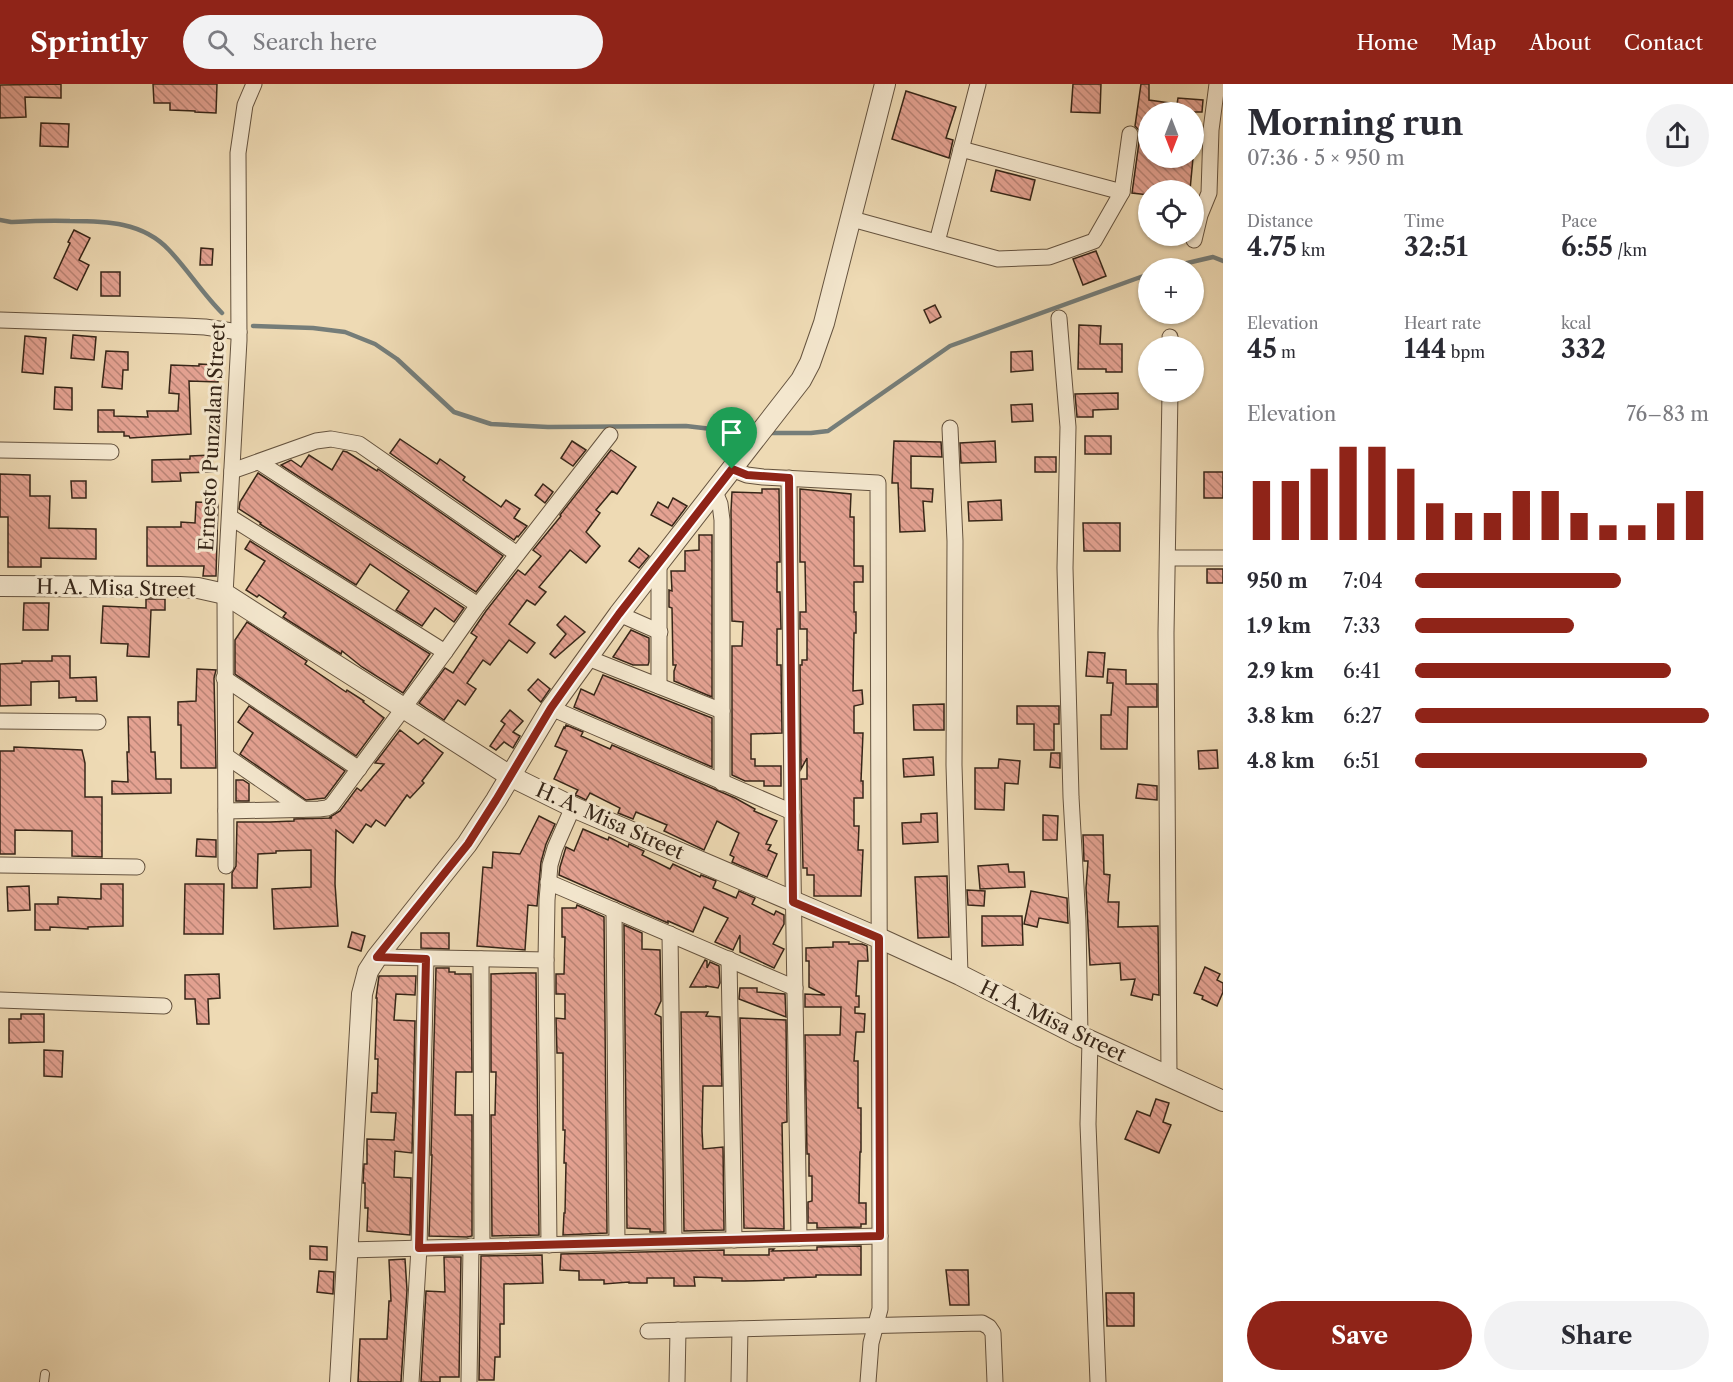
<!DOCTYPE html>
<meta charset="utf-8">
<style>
body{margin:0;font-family:"Libre Caslon Text",serif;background:#f2f2f3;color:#2b2b33;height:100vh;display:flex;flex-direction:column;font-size:22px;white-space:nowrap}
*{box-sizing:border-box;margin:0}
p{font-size:20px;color:#7c7c81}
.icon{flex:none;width:33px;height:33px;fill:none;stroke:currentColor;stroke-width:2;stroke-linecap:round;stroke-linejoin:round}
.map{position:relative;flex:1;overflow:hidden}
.details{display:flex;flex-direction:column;background:#fff;width:510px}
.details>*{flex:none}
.needle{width:39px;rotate:180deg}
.controls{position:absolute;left:1138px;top:18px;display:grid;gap:12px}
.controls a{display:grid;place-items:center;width:66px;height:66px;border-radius:50%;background:#fff;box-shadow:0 2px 4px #0004;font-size:30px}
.pin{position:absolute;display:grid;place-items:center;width:51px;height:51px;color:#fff;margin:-62px -26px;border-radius:50% 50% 50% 0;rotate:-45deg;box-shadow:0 0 6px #0007}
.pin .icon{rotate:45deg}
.round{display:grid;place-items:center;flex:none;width:63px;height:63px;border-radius:32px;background:#f2f2f3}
.headline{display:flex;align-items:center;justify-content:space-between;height:102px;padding:0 24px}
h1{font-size:33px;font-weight:700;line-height:45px}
.figures{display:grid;grid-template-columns:repeat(3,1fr);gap:9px;height:102px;padding:6px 24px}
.figures div{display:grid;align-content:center}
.figures b{font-size:26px;font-weight:700}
.figures small{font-size:16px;font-weight:400}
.figures p{font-size:16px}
.chart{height:168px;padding:12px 24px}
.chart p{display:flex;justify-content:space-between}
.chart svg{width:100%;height:108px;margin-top:6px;stroke:#8f2418;stroke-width:6}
.primary-button{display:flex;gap:12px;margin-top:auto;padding:12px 24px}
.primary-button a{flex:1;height:69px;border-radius:36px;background:#8f2418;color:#fff;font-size:24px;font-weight:700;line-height:69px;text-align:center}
.primary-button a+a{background:#f2f2f3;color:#2b2b33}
ul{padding:0 24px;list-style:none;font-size:20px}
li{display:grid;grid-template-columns:96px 72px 1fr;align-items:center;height:45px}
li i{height:15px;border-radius:8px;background:#8f2418}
header{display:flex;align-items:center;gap:36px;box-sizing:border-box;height:84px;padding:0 30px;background:#8f2418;color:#fff}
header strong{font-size:28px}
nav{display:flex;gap:33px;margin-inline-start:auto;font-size:21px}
.search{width:420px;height:54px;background:#f2f2f3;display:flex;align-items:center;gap:15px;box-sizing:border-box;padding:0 21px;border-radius:33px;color:#7c7c81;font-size:22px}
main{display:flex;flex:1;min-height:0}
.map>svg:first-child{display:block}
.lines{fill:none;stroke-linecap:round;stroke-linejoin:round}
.stream{stroke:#757d79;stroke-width:4.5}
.building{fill:url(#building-back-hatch);stroke:#372618;stroke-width:1.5}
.service-casing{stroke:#65533f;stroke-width:10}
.minor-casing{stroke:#65533f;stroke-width:17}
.tertiary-casing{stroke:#65533f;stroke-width:22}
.service{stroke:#f4e7ce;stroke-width:8}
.minor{stroke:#f4e7ce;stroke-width:15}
.tertiary{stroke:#f4e7ce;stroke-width:20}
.route-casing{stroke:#fff;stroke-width:12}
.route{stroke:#8f2418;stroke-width:8}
.labels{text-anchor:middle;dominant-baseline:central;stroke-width:6;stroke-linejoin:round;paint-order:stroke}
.street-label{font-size:20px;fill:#372618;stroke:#f4e7ce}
</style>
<header>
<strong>Sprintly</strong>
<div class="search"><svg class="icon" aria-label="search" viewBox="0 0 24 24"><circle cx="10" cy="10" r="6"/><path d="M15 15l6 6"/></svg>Search here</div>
<nav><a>Home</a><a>Map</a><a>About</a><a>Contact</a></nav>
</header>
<main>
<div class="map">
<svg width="1223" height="1298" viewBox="0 0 1223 1298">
<defs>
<pattern id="building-back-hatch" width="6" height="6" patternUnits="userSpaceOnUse" patternTransform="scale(1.5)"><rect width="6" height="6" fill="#e4a292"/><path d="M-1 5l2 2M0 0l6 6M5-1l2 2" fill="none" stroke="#ba8476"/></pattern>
</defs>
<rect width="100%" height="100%" fill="#eedab4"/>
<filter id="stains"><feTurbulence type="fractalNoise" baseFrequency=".00333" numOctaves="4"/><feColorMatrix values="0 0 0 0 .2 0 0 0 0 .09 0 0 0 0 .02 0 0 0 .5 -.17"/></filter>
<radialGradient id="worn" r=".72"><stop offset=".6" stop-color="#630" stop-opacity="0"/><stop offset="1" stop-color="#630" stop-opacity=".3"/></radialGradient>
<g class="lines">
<g class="stream">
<path d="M 0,136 L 11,138 C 31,137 50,136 70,137 C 106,137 143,138 169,166 C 188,186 202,209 222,229"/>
<polyline points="1166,184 1213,173 1223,177"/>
<polyline points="253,242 313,244 345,248 375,260 397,275 454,328 491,340 548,343 686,342 746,349"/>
<polyline points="768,349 811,349 828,347 950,262 1149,190"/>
</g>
</g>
<g class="building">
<polygon points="61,0 61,14 25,13 26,33 0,34 0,1"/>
<polygon points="153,0 217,0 216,29 195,28 195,27 170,26 170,19 154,19"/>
<polygon points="1073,0 1101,0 1100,29 1071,28"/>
<polygon points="1141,0 1149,0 1149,16 1177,20 1178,14 1203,16 1202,28 1149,28 1149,74 1193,74 1190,106 1149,106 1149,111 1132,109 1140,51 1139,46 1135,42"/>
<polygon points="906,7 956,23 946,54 953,56 949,74 892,55"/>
<polygon points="41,39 69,40 68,63 40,62"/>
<polygon points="996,86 1035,96 1030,116 991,107"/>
<polygon points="74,146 90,154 79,176 89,181 77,206 54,194 70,159 68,158"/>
<polygon points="201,164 213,165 212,181 200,181"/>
<polygon points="1096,167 1106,192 1083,201 1073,175"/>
<rect x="101" y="188" width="19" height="24"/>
<polygon points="935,221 941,233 930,239 924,226"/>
<polygon points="1079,241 1101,242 1100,260 1122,260 1122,288 1106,288 1106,285 1078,285"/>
<polygon points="73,251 96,253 94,276 71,274"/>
<polygon points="25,252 46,254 43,290 22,288"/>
<polygon points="106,267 128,268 128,286 123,286 122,305 102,303"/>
<polygon points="1032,267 1033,286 1011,288 1011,268"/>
<polygon points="199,280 218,281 218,298 189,297 191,350 130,354 129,352 124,352 124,348 98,348 98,326 114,326 114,332 148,333 147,327 178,327 179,310 169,309 171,281 199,282"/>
<polygon points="55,303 72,304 72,326 54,325"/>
<polygon points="1118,309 1118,325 1093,326 1093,333 1077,333 1075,310"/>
<polygon points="1032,320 1033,337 1012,338 1011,321"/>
<rect x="1085" y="352" width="26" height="18"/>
<polygon points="400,355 437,380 440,375 465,393 463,396 501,423 506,416 520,425 514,434 527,442 518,453 517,452 514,456 390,369"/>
<polygon points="572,357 586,366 573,382 561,374"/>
<polygon points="894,357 941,358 942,373 911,372 911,404 933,405 932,418 923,417 925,447 900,448 898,399 892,399"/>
<polygon points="995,357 996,378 961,379 960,359"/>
<polygon points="611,366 636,383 617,410 612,407 596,426 600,429 586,448 600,462 586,479 570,466 539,503 546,508 535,521 527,516 509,540 535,559 527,569 509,556 490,581 483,576 467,599 476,605 465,621 458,616 444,636 426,624 419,619 445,584 453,589 477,553 471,549 486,527 518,486 525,491 541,472 533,466 561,432 560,431"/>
<polygon points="343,367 347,368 377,387 378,385 503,472 476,508 281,381 291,376 301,383 309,371 332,386"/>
<polygon points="212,371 213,388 180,389 181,397 152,398 152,376 190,375 190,372"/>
<rect x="1035" y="373" width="21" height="15"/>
<rect x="1204" y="388" width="19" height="26"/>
<polygon points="258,389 464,524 454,538 435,524 422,542 396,526 409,507 370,480 356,501 260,440 261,439 239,425 240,418"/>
<polygon points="0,390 30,391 30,412 50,412 49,444 96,445 96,475 41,474 41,483 8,483 8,433 0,433"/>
<polygon points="71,397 86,397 86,414 72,414"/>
<polygon points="543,400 553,408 545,419 535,411"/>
<polygon points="762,405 779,405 780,478 777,478 777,508 780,508 781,545 777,545 777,581 781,581 782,649 751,650 751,675 755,675 755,682 781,682 781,702 764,702 764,697 745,697 732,691 732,562 742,562 743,538 732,537 731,427 732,408 762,409"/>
<polygon points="800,405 851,410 850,433 854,433 854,482 863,482 863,498 854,498 854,528 856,528 856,549 854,549 853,607 862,606 863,620 854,622 854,649 863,649 861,697 863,697 863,714 854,714 854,742 859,742 858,766 863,766 861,812 814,812 814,791 807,791 807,784 803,784 801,695 807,695 807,674 801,685 800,581 802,581 802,576 807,576 807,545 800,545 800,528 806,528 805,478 800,478"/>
<polygon points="673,414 687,422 672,442 651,431 658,418 668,424"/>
<polygon points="1001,416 1002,436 969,437 968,418"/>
<polygon points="196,418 218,419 216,492 203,492 204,482 147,482 147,443 181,443 181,438 195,439"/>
<polygon points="1083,439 1120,439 1120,467 1084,467"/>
<polygon points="699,451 712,451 712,613 674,597 674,587 676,581 673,581 672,524 669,523 669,506 672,507 671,487 685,487 685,467 699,466"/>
<polygon points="250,457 430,570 403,609 362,583 342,567 341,570 283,533 286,529 259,511 257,513 246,506 265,477 245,465"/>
<polygon points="639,464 649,472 639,484 629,477"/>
<rect x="1207" y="485" width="16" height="14"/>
<polygon points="146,515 165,515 165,526 151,526 149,573 127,572 128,560 101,559 103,522 146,524"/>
<polygon points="24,519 49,519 48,546 23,546"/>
<polygon points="565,532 585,548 555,574 550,570 566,550 557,541"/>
<polygon points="247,538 307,577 305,580 346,608 347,606 364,617 363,618 384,634 356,672 235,590 235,556"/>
<polygon points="631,546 649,554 649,578 648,581 633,581 613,573"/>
<polygon points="1088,568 1105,569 1103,593 1086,592"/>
<polygon points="52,572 70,572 70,594 96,593 97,617 76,617 76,613 59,614 59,597 31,598 31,621 0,622 0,580 22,579 22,577 52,577"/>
<polygon points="197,585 216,586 214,594 216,684 181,684 181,641 178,641 178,618 196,617"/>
<polygon points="1108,585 1126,586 1126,600 1157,600 1157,623 1128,623 1127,665 1101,665 1101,631 1111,631 1113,599 1107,599"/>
<polygon points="603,591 712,634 712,683 574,623 581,605 594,611"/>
<polygon points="538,595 550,605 541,618 528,606"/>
<polygon points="944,620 944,646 914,646 913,621"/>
<polygon points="249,622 345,687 325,714 306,716 240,670 253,649 238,638"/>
<polygon points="1017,622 1059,622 1059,640 1054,640 1054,666 1034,666 1034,640 1017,640"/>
<polygon points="510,626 523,637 513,648 520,652 513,664 504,658 496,666 490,662 505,640 501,637"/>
<polygon points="128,633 150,633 151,668 155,668 156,695 171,695 171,709 112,710 112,697 128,698 127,668 129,668"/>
<polygon points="566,641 583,648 581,652 610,665 612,661 735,714 755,725 754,727 777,737 766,760 771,761 768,766 777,770 767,793 732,778 734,773 730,771 739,749 717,737 704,766 664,747 667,741 636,728 633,735 618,729 620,724 590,709 586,716 578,712 575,711 578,706 554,695 567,667 555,662 564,643 565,644"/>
<polygon points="400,646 418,660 424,655 443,669 422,697 424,699 410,714 407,711 385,742 376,736 371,743 366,740 353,759 336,746 335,800 338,842 274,845 272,805 311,803 311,766 276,767 276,769 258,770 257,804 232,804 232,789 236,782 237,738 270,738 294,737 294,735 332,734 330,733 340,727 357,704 361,707 384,680 375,679"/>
<polygon points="14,663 82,666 85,679 85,713 102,713 102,773 72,772 72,747 15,746 15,770 0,770 0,667 14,667"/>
<polygon points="1217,666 1218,684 1199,685 1198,667"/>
<polygon points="1051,669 1060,669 1060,684 1050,683"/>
<polygon points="933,673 934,691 904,693 903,675"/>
<polygon points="999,675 1020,677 1018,700 1005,699 1004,726 975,725 975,684 998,684"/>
<polygon points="236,696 243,696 249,700 249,717 236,717"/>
<polygon points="1138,700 1157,702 1157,716 1136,714"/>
<polygon points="937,729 938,758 903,760 902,739 921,738 921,730"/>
<polygon points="1043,731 1058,732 1057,756 1043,756"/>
<polygon points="539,732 555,740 546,760 541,778 537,822 528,821 525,866 477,862 483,783 492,784 493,768 520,770"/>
<polygon points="583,745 608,756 609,753 628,763 629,760 644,767 642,771 670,785 673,780 700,793 701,791 716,797 713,804 736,814 739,807 755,814 752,820 774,831 776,827 784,831 784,840 773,860 784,865 774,884 740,868 740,851 733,866 715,858 728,834 704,823 693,848 668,837 668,839 559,791 560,783 566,763 574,767"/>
<polygon points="1083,751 1103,751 1104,790 1110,791 1108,818 1119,818 1118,843 1158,842 1159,911 1153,910 1152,916 1131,911 1135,895 1121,896 1120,879 1090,881 1086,804 1088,777 1084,777"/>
<polygon points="197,755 216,756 216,773 196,772"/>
<polygon points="1008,780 1009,788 1024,788 1025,803 980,805 978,782"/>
<polygon points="947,792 949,853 918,854 915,793"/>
<polygon points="101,800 123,800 123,842 88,843 88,845 50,843 50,846 35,846 35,820 58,820 58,813 101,815"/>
<polygon points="185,800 224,800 223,850 184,850"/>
<polygon points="29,802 30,826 8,827 7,803"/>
<polygon points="967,806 985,807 984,822 968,821"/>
<polygon points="1031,807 1067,814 1068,839 1039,834 1037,843 1024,840"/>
<polygon points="577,821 604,833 607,1149 563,1151 564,1129 565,1129 566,1079 564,1079 565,1046 563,1046 563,969 557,969 556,934 565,935 565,910 556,910 556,890 564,890 565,853 562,853 562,824 576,824"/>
<polygon points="982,832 1022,832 1023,861 982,862"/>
<polygon points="624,841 642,849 642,865 660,866 661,917 655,930 661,933 664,1148 650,1148 650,1145 627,1144"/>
<polygon points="352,848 365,852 361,867 348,863"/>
<polygon points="421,849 449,849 449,865 421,864"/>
<polygon points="833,858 849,858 849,860 862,860 867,862 868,877 858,877 856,912 859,912 859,923 855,923 855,929 865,930 864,948 856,948 854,977 858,977 858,1024 861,1024 861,1068 860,1068 859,1119 866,1119 866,1140 861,1140 861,1143 817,1144 817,1139 808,1139 808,1118 812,1117 812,1092 809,1092 809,1070 807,1070 805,951 840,951 841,923 805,923 805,910 825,911 809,903 809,877 806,877 806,864 833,863"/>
<polygon points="705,876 707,877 707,884 710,878 719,882 720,899 718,904 706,902 706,903 690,903"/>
<polygon points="1205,883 1220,890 1217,896 1223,899 1223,908 1217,922 1202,915 1203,912 1194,909"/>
<polygon points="436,884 449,884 449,888 455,888 455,890 471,890 472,988 456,988 455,1031 472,1031 472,1152 467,1153 429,1152 432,1071 431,1071"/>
<polygon points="521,889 536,889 539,1151 492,1152 491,1031 495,1031 496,988 491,988 491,890"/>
<polygon points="219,890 220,914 208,915 209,940 197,940 195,915 185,915 185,891"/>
<polygon points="379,892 416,892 415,911 396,910 394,936 415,937 412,1069 395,1067 394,1093 411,1094 410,1151 367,1147 368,1124 365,1124 365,1099 363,1099 364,1080 367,1080 367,1055 394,1056 396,1029 371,1028 372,1009 377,1009 378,975 375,975 377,914 376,914"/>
<polygon points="740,904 757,904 757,908 785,910 786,933 739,915"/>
<polygon points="681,928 708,928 706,932 720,933 722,1002 703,1002 702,1047 703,1065 723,1063 724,1146 684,1147"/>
<polygon points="21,930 44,930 44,958 9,959 9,935 21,935"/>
<polygon points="740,934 786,936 787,1038 782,1039 784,1145 744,1144"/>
<polygon points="44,966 63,967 62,993 44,992"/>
<polygon points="1156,1015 1169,1019 1163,1038 1171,1041 1159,1069 1125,1055 1137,1027 1150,1032"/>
<polygon points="310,1162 327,1163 327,1176 310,1175"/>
<polygon points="861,1162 861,1191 816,1191 816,1193 784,1194 784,1196 745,1197 722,1197 722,1194 694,1193 695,1202 674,1202 674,1194 647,1194 647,1199 629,1199 629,1198 604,1200 604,1196 579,1196 579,1187 560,1186 561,1170 724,1166 724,1171 769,1171 769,1165 774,1165 772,1167 817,1166 817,1163"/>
<polygon points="542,1171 543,1199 504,1200 504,1240 500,1240 500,1273 495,1273 494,1296 479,1296 481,1172"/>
<polygon points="444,1173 461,1173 459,1293 440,1293 440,1298 421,1298 426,1207 445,1208"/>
<polygon points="405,1175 407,1206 401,1298 358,1298 360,1255 387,1255 389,1217 391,1217 389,1176"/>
<polygon points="946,1186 968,1186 969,1221 950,1221"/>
<polygon points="319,1187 334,1188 333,1210 317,1208"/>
<polygon points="1106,1209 1134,1209 1134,1242 1107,1242"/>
</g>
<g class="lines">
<g class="service-casing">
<polyline id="service" points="44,1298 45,1290"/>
</g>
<g class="minor-casing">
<g id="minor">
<polyline points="961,65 1122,108"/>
<polyline points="852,135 998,175 1049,173 1094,157 1122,108 1130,50"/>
<polyline points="1194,156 1200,131 1209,109 1211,46 1217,0"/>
<polyline points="937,158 978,0"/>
<polyline points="1059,234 1068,343 1065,484 1071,713 1078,838 1080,952"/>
<polyline points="0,236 184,242 205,243 239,248"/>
<polyline points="1170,253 1171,262"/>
<polyline points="950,344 955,457 954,681 960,891"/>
<polyline points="0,366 111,368"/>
<polyline points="259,378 478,521"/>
<polyline points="732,385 747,391 763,393 878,399 880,1152 880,1225 871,1259 868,1298"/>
<polyline points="232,387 316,357 331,355 359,360 517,470"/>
<polyline points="789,394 792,728 799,1154"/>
<polyline points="715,408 720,420 722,436 722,699"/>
<polyline points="230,433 445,568"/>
<polyline points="1168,474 1223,474"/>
<polyline points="619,530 660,548"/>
<polyline points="588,574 722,627"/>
<polyline points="224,594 359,685"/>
<polyline points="659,602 659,480"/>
<polyline points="551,624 792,728"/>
<polyline points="0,637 98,638"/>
<polyline points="226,672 303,725"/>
<polyline points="226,727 319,725 327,724 332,721 445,568 478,521 610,351"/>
<polyline points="0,781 137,783"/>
<polyline points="226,782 225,510 239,256 238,69 245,21 254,0"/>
<polyline points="548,798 795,904"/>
<polyline points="614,826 617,1159"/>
<polyline points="670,850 674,1157"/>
<polyline points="377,873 546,876"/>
<polyline points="481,875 482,1162"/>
<polyline points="729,875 734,1156"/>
<polyline points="0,916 164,922"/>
<polyline points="1090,956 1088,1040 1098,1298"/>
<polyline points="1169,993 1166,549 1170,308"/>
<polyline points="549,1161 546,876 547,816 550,781 555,764 573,723"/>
<polyline points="348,1166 880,1152"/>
<polyline points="648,1247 982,1239 989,1243 993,1249 995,1298"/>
<polyline points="411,1298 419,1164 426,875"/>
<polyline points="469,1298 471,1162"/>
<polyline points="677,1298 678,1246"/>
<polyline points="739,1298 740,1245"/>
</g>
</g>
<g class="tertiary-casing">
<g id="tertiary">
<polyline points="0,502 180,503 198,504 225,510 510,692 573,723 879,854 960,891 1080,952 1223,1017"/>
<polyline points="340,1298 362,910 368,887 377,873 467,760 496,716 551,624 619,530 801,296 810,279 824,239 885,0"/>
</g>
</g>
<use href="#service" class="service"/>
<use href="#minor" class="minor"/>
<use href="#tertiary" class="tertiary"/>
</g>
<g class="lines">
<g class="route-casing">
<polygon id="route" points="732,385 747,391 789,394 793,818 879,854 880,1152 419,1164 426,875 377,873 468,760 496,716 551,624 573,593 619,530"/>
</g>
<use href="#route" class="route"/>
</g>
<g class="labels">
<g class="street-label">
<text transform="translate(212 353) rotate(-87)">Ernesto Punzalan Street</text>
<text transform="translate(116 504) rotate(1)">H. A. Misa Street</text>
<text transform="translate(610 737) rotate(24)">H. A. Misa Street</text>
<text transform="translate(1053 937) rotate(26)">H. A. Misa Street</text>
</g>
</g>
<rect width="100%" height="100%" filter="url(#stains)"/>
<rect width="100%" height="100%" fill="url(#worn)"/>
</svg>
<div class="controls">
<a><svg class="needle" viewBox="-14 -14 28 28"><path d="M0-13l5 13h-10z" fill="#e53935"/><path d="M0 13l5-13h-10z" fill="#7c7c81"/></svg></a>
<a><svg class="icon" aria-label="locate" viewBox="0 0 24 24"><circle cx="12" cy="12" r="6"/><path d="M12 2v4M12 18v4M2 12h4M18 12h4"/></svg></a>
<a>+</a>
<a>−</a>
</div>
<div class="pin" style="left:732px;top:385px;background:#1e9e55"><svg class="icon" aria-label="arrive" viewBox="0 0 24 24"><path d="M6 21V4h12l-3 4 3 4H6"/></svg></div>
</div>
<section class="details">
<div class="headline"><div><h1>Morning run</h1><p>07:36 · 5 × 950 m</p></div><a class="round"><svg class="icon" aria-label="share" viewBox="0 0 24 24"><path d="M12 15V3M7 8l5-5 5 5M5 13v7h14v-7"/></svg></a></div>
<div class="figures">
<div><p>Distance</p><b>4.75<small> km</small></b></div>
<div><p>Time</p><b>32:51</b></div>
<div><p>Pace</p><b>6:55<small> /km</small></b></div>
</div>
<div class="figures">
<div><p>Elevation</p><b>45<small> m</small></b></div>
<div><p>Heart rate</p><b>144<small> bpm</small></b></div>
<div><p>kcal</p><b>332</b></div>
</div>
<div class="chart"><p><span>Elevation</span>76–83 m</p>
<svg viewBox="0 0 160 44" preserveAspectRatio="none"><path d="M5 44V20M15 44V20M25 44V15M35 44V6M45 44V6M55 44V15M65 44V29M75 44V33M85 44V33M95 44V24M105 44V24M115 44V33M125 44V38M135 44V38M145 44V29M155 44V24"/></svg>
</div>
<ul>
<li><b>950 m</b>7:04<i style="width:70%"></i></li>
<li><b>1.9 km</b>7:33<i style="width:54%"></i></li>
<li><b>2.9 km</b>6:41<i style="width:87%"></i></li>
<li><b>3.8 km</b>6:27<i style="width:100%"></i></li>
<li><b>4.8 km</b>6:51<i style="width:79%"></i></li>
</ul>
<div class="primary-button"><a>Save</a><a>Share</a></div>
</section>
</main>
